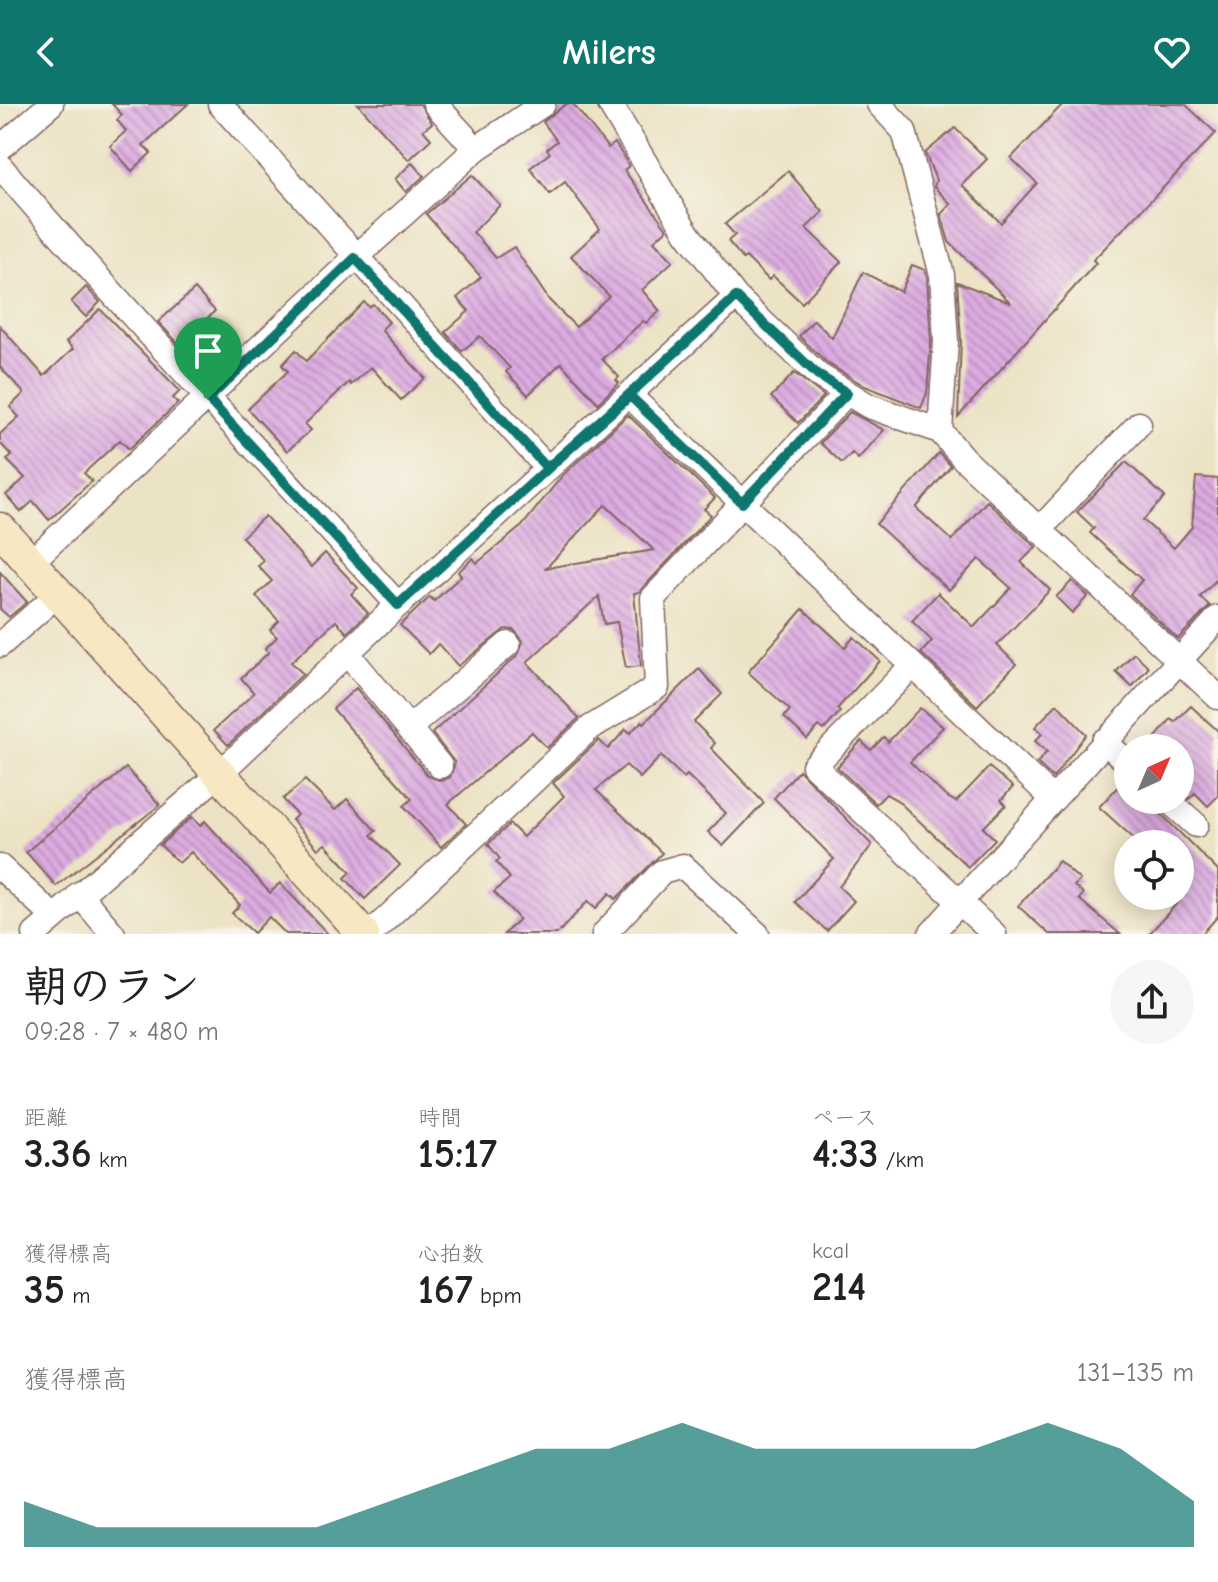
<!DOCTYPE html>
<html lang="ja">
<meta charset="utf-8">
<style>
body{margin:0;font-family:"Comic Neue","Klee One",sans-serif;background:#f6f6f6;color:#222;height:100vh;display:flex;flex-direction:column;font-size:30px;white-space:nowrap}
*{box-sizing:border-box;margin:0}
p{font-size:26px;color:#767676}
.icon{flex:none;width:44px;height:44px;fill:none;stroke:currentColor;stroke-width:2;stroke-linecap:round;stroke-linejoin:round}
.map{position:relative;height:830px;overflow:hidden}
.drawer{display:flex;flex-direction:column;background:#fff;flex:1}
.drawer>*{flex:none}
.needle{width:52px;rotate:44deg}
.controls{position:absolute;left:1114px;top:630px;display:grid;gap:16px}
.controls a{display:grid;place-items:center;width:80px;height:80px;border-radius:50%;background:#fff;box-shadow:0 4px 20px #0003;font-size:40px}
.pin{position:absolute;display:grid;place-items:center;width:68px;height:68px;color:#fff;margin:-82px -34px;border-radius:50% 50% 50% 0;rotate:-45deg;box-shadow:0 0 8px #0007}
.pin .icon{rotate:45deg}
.round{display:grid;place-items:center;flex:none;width:84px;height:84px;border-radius:42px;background:#f6f6f6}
.head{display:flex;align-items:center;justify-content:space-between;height:136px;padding:0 24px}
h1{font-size:44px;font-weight:800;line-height:60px}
.stats{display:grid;grid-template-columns:repeat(3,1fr);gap:12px;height:136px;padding:8px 24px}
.stats div{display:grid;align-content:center}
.stats b{font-size:40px;font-weight:800}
.stats small{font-size:22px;font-weight:400}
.stats p{font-size:22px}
.chart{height:224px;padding:16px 24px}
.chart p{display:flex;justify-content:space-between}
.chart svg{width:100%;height:144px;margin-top:8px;fill:#0f766e;opacity:.7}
header{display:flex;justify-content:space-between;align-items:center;height:104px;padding:0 24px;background:#0f766e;color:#fff;font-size:36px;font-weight:800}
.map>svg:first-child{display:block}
.building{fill:url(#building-back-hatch);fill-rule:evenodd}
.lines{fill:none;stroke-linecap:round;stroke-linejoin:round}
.street-casing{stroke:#836461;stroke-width:27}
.secondary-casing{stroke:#836461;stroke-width:35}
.street{stroke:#fff;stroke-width:24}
.secondary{stroke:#f7e8c3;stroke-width:32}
.route-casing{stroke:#fff;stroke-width:16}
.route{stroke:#0f766e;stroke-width:10}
</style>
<header><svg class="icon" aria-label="back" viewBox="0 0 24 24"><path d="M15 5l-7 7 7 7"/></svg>Milers<svg class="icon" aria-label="heart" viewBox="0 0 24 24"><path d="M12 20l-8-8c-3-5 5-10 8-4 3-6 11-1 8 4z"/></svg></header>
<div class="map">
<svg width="1218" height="830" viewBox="0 0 1218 830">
<defs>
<pattern id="building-back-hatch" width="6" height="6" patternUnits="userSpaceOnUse" patternTransform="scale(2)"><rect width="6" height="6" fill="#dcace1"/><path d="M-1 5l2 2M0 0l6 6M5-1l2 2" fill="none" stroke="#b48bb7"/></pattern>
</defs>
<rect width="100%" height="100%" fill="#f7f3e8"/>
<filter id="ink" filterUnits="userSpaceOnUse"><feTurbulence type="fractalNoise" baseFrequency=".0125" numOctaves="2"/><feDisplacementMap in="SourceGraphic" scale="16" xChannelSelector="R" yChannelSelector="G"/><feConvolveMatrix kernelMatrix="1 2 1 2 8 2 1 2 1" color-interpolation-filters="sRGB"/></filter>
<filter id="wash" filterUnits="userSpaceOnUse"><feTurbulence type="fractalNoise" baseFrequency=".006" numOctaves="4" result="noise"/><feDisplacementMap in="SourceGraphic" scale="32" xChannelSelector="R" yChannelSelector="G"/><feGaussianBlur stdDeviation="1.8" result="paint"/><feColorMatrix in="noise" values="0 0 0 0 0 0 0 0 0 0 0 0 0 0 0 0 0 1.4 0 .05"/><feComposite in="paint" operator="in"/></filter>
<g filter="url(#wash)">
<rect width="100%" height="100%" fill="#ece3c5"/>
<g id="blocks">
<g class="building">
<polygon points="112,0 188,0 143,41 151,49 132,67 110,42 126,27 117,16 122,11"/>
<polygon points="358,0 420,0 432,19 423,26 431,35 409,56"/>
<polygon points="566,0 573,0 608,44 615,39 617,42 629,62 624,66 667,125 654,137 673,157 642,186 660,207 646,219 643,217 602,255 619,273 616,276 619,279 598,299 561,259 528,291 506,268 510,264 480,232 462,247 445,228 469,207 457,194 481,173 426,110 472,71 500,101 473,128 496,154 514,143 549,196 576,223 609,192 571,152 600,125 565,78 550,90 530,64 550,49 547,45 557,37 543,18"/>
<polygon points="1063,0 1185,0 1216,29 1093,156 1096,159 958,313 961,236 957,178 1011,199 949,138 941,110 951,100 934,83 936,76 925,49 955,24 987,55 962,81 1001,119 1037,79 1011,54"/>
<polygon points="412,59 424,72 406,88 395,75"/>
<polygon points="788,67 823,108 806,124 841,158 802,199 773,172 769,176 746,153 743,155 728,137 735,131 725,120"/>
<polygon points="912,161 925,166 927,173 931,237 927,289 921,304 865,282 827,259 799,232 814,216 832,234 863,168 901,188"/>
<polygon points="86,183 100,198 86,213 71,198"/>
<polygon points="195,185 215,207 179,240 158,218"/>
<polygon points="364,198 369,203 373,200 389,218 381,226 425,274 401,296 371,263 351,281 349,278 305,320 311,326 287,347 248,305 288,267 282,261 296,246 306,257"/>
<polygon points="100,205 180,287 173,294 178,299 129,345 120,336 84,369 92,377 49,416 33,397 21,408 6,391 25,374 7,356 12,352 0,339 0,330 19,313 10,303 24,289 0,263 0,222 44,272 73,245 66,238"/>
<polygon points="794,269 824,292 798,319 771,293"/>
<polygon points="850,308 884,326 858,355 852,349 842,359 820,339"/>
<path d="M 628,311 L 715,394 L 704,405 L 711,411 L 639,488 L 634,489 L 641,562 L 626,564 L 617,518 L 604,520 L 599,492 L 527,558 L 579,614 L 547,644 L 532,628 L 448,700 L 466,720 L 441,743 L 404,702 L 412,695 L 333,605 L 356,584 L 428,672 L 442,677 L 450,673 L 455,659 L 432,629 L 518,551 L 523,537 L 514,526 L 505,525 L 458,562 L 438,540 L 429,550 L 400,521 L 430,493 L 434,497 L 461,472 L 458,468 L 473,454 L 477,459 L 522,422 L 562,372 ZM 605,401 L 654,446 L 546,464 Z"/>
<polygon points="939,349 951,362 916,404 952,436 987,397 1036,443 1021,458 1050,486 997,541 1016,560 977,602 921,549 932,537 912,517 938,489 974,523 1011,484 979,455 949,486 876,420"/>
<polygon points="1126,358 1165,393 1143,416 1174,444 1192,423 1196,373 1218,375 1218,474 1200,493 1210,502 1178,535 1130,490 1142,476 1090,429 1094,424 1077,408"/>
<polygon points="265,412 311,463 325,449 358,484 351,490 368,509 347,529 336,517 291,558 303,570 228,641 214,626 254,589 241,574 269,548 265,545 277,533 270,526 279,517 256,492 272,477 258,462 264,457 242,433"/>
<polygon points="0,468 27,498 9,513 0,505"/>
<polygon points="1072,477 1088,492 1072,509 1056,493"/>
<polygon points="803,505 845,543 854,533 880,557 837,605 840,608 824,626 819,622 807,635 784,613 790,606 748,568"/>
<polygon points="1134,549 1149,563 1132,583 1116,568"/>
<polygon points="699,565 722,590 694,618 715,639 711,644 764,699 723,742 708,728 726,709 687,671 684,674 661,652 640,674 626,661 596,686 662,749 616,795 610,789 596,804 588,797 557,830 504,830 519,815 494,788 510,774 496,758 500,755 488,740 510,720 523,733 564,692 553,679 599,636 608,645 626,625 630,629 642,617 644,619"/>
<polygon points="1057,600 1086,630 1053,674 1037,659 1047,648 1035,637 1042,630 1035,623"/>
<polygon points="1191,602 1218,627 1218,692 1208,702 1195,689 1189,695 1180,687 1180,644 1147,644 1171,615 1175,618"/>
<polygon points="920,604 943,623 910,658 944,691 956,698 989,663 1013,683 1001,696 1006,701 983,724 995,735 968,763 897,696 886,690 876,700 837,663 861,637 871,646 884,633 888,638"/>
<polygon points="126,664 160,701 56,782 26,748"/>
<polygon points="799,666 872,741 839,783 854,797 827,827 795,798 834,755 774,694"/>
<polygon points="1126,674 1128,696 1153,696 1158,707 1218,767 1218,812 1202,830 1149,830 1180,796 1180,740 1140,740 1099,703"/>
<polygon points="305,676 335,706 347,695 376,727 371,731 400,761 365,795 345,774 351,768 325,740 318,745 292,716 297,711 283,695"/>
<polygon points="192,713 200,722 205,717 270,789 280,779 328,830 286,830 269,813 254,829 232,809 240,801 191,748 179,759 160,741"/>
<polygon points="1059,757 1080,776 1074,782 1083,790 1079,795 1120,830 1049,830 1018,802"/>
</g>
</g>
</g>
<g filter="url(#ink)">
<use href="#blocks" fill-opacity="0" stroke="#836461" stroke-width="2"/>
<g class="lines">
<g class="street-casing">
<g id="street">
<polyline points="220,0 547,364"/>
<polyline points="435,0 476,45"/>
<polyline points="610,0 687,129 736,193 818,271 869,302 940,327 964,355 1218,593"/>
<polyline points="879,0 904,27 942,171 946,237 940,327"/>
<polyline points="0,44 51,0"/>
<path d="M 0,62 C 128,212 266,353 398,501"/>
<polyline points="630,292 1053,695"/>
<polyline points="1039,426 1139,320"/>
<polyline points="31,458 355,154 476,45 543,0"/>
<polyline points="0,541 59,489"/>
<polyline points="347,549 440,662"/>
<polyline points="911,563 814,662 994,830"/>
<polyline points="409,624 508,540"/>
<polyline points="1104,637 1128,659"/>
<polyline points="1168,696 1196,721"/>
<polyline points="0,763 54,813"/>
<polyline points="79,790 113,830"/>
<polyline points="35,830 220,669 398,501 736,193"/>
<polyline points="370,830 590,624 657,583 653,494 847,289"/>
<polyline points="604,830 662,768 683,762 757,830"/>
<polyline points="931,830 1218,514"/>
</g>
</g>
<g class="secondary-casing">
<polyline id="secondary" points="0,425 363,830"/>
</g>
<use href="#street" class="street"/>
<use href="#secondary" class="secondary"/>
</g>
</g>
<g class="lines" filter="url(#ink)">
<g class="route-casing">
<polyline id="route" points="208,295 398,501 736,193 818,271 847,289 742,399 630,292 547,364 355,154 208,295"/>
</g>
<use href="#route" class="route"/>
</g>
</svg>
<div class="controls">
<a><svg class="needle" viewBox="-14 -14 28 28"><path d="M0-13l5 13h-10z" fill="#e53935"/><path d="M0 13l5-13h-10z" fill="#767676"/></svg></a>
<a><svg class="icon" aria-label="locate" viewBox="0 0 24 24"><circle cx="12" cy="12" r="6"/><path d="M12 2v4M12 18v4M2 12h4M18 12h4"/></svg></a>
</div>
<div class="pin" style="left:208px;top:295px;background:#1e9e55"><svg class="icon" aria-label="arrive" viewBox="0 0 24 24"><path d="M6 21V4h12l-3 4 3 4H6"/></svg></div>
</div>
<section class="drawer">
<div class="head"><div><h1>朝のラン</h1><p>09:28 · 7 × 480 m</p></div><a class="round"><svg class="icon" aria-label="share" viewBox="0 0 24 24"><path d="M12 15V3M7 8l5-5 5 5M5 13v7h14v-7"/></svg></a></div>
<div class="stats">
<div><p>距離</p><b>3.36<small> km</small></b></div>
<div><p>時間</p><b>15:17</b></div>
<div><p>ペース</p><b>4:33<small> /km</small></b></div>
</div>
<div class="stats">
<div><p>獲得標高</p><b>35<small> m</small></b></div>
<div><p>心拍数</p><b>167<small> bpm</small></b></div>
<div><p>kcal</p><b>214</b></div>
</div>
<div class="chart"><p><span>獲得標高</span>131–135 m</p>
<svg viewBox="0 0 160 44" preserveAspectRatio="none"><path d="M0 44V30L10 38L20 38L30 38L40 38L50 30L60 22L70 14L80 14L90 6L100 14L110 14L120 14L130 14L140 6L150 14L160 30V44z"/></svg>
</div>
</section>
